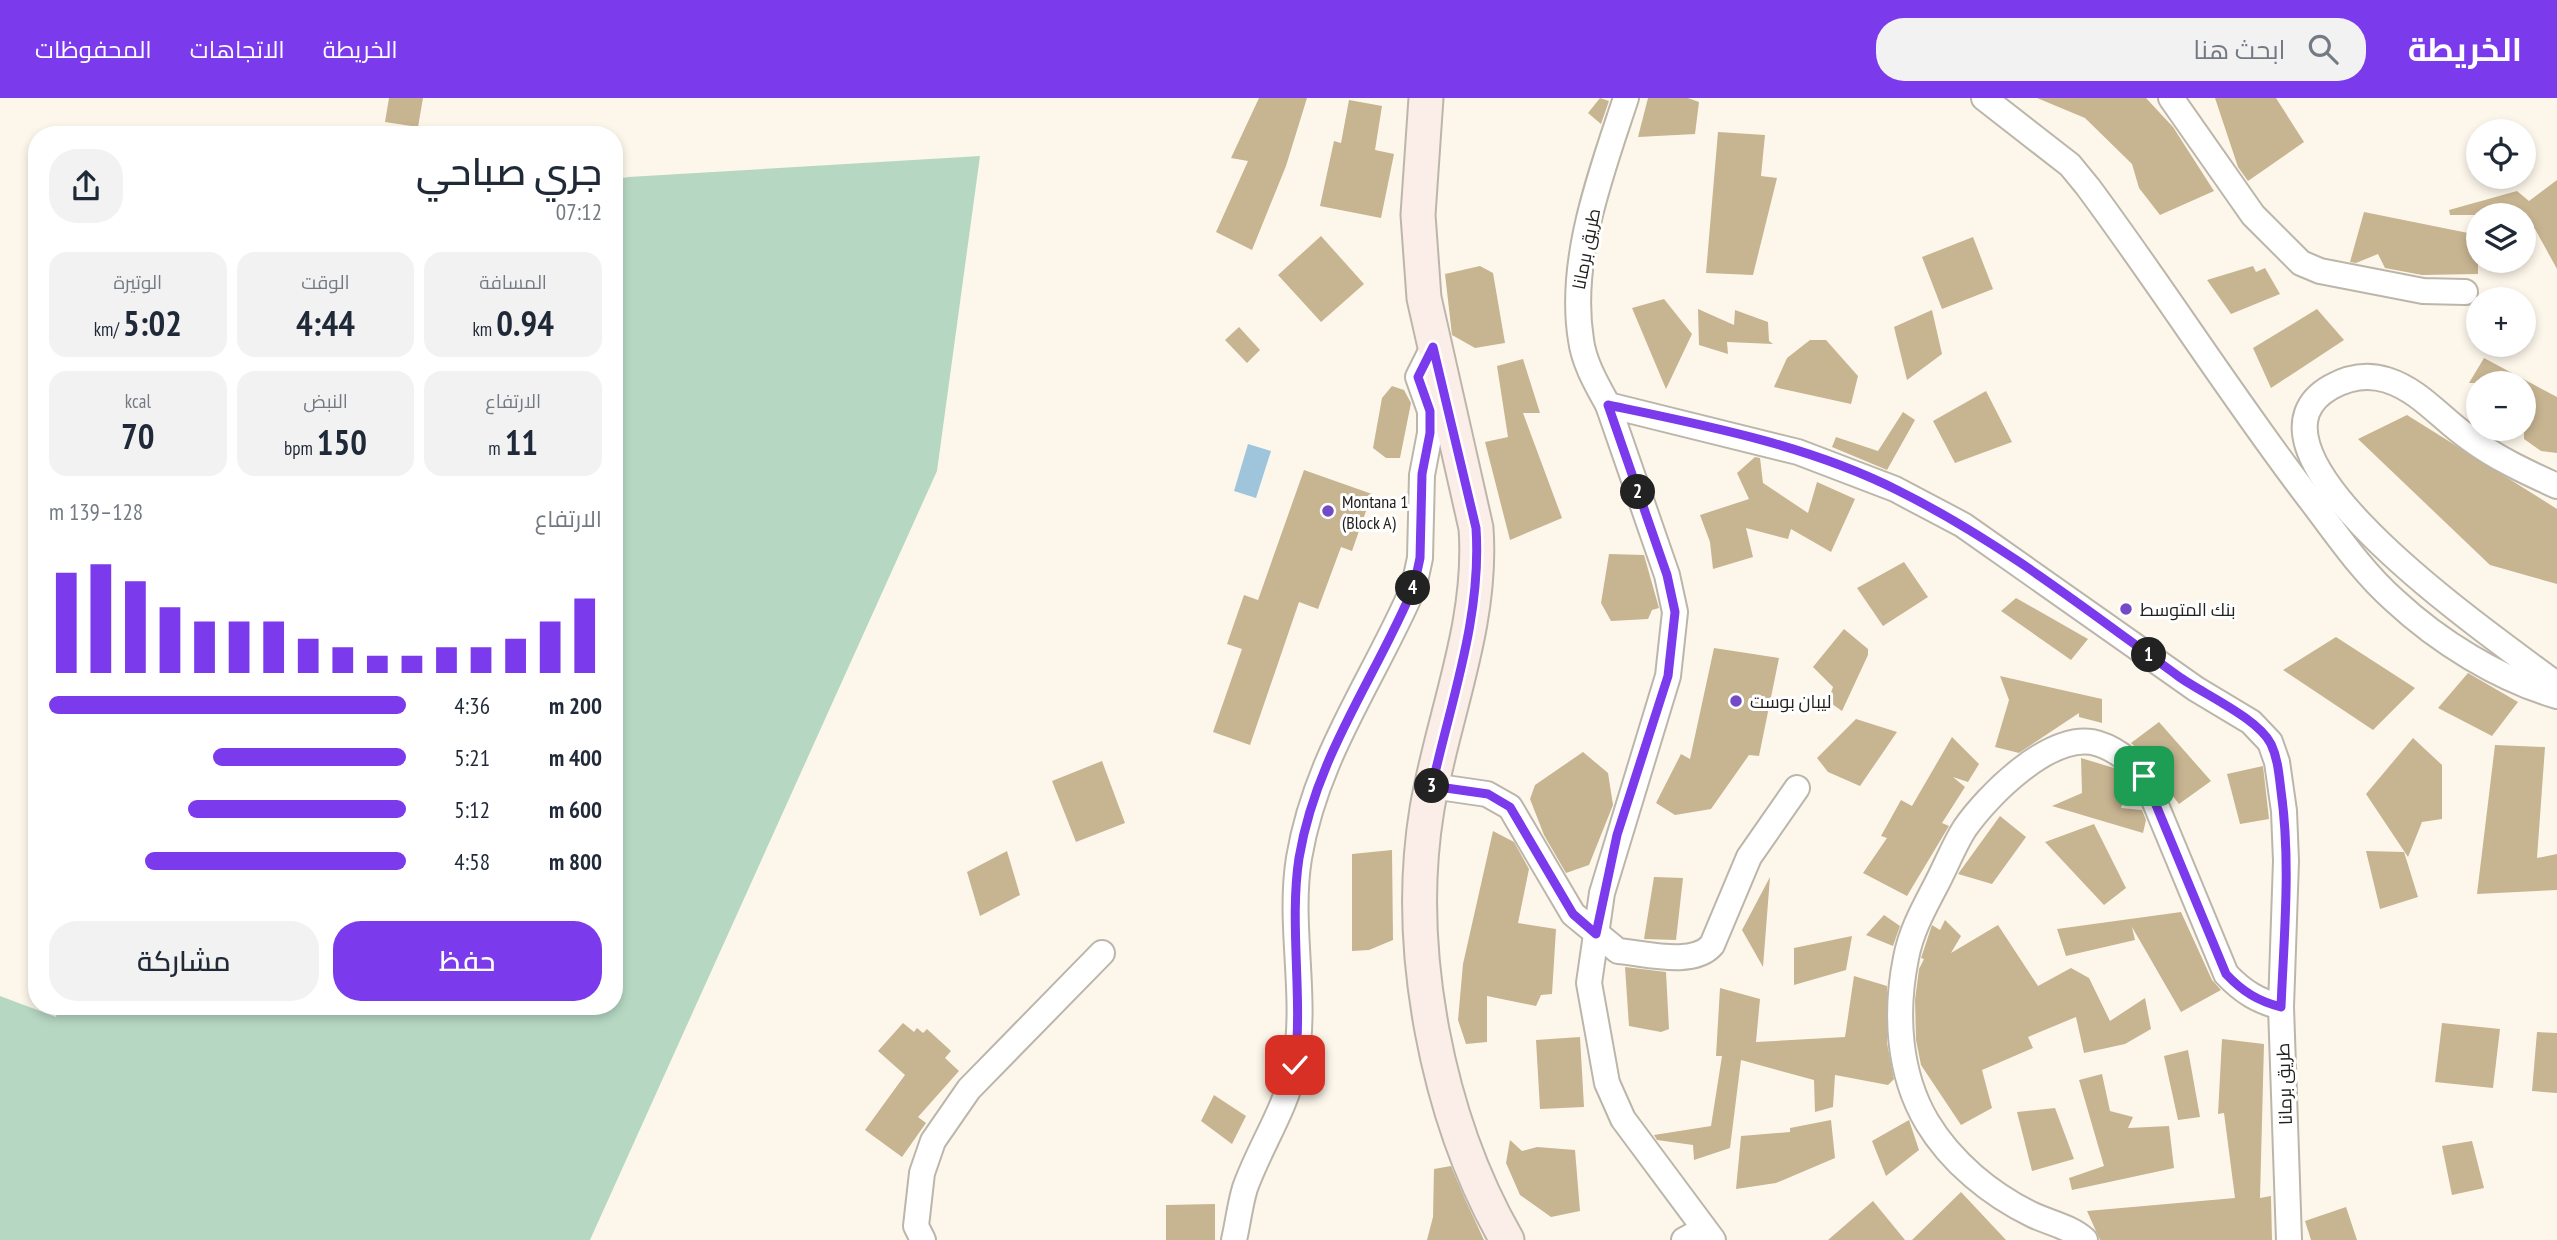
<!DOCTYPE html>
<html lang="ar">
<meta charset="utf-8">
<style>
body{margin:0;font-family:"PT Sans Narrow",Cairo,sans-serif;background:#f2f2f3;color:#1f2937;direction:rtl;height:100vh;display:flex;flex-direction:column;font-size:26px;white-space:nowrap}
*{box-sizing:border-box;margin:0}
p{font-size:23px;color:#747a83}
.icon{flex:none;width:38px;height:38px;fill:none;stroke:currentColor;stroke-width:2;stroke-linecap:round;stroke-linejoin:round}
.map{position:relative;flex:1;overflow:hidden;direction:ltr}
.details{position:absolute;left:28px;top:28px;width:595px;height:889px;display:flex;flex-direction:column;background:#fff;border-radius:28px;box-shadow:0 4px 10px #0003;direction:rtl}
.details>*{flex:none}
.buttons{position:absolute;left:2466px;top:21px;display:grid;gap:14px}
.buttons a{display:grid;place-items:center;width:70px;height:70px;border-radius:50%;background:#fff;box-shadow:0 4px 10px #0003;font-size:35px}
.pin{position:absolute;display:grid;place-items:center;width:60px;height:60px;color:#fff;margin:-30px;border-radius:14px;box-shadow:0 4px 10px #0006}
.km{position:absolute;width:35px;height:35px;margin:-18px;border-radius:50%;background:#222;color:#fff;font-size:19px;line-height:35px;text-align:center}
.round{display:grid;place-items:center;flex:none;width:74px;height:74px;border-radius:28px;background:#f2f2f3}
.summary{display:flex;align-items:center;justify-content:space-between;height:119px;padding:0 21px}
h1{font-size:38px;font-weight:600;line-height:52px}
.figures{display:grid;grid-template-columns:repeat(3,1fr);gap:10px;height:119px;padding:7px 21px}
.figures div{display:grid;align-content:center;border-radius:18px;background:#f2f2f3;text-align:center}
.figures b{font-size:35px;font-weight:600}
.figures small{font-size:19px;font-weight:400}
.figures p{font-size:19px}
.chart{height:196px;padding:14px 21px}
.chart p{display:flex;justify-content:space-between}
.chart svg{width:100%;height:126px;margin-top:7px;stroke:#7c3aed;stroke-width:6}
.primary-button{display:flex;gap:14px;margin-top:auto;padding:14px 21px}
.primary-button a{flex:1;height:80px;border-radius:28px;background:#7c3aed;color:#fff;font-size:28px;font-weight:600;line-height:80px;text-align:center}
.primary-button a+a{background:#f2f2f3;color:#1f2937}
ul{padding:0 21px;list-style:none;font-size:23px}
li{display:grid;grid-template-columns:112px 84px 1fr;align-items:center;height:52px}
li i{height:18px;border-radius:9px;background:#7c3aed}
header{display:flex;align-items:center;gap:42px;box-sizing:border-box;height:98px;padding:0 35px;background:#7c3aed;color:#fff}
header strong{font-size:33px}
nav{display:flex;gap:38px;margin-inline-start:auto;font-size:24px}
.search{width:490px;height:63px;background:#f2f2f3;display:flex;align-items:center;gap:18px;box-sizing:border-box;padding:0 24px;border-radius:28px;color:#747a83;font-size:26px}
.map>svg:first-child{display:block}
.green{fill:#b6d8c3}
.water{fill:#9ec5db}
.building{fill:#c7b491}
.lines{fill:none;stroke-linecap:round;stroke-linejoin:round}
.street-casing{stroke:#bcb6aa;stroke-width:28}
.secondary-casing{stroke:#bcb6aa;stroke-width:37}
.street{stroke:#fff;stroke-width:24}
.secondary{stroke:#fbede8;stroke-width:33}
.route-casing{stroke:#fff;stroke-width:14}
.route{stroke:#7c3aed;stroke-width:9}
.poi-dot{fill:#734bc4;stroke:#fff;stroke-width:2.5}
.labels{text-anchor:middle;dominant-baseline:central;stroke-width:6;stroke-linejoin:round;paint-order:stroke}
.street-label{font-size:18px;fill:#23211d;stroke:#fff}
.poi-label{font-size:18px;fill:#23211d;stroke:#fff;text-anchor:start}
</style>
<header>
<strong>الخريطة</strong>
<div class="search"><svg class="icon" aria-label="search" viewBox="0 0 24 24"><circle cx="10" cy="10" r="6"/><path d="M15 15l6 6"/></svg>ابحث هنا</div>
<nav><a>الخريطة</a><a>الاتجاهات</a><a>المحفوظات</a></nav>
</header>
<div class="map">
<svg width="2557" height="1142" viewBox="0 0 2557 1142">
<rect width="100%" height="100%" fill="#fdf7eb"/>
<polygon class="green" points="980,58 937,373 590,1142 0,1142 0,898 56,919 58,908 614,908 614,82 628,79"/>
<polygon class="water" points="1248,346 1271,353 1256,400 1234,393"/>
<g class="building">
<polygon points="389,0 423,0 418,29 385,24"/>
<polygon points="1259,0 1307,0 1286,68 1252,152 1216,134 1248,63 1231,60"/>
<polygon points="1600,0 1609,3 1601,26 1588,15"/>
<polygon points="1648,0 1688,0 1699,4 1695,36 1638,39"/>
<polygon points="2037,0 2146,0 2173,29 2214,93 2160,117 2139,90 2132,66 2085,20"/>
<polygon points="2215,0 2276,0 2304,44 2248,83 2238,69"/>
<polygon points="1349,2 1382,8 1375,52 1394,56 1381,120 1320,108 1334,43 1341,45"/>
<polygon points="1718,34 1765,37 1761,78 1777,80 1753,177 1706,175"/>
<polygon points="2557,82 2557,171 2535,131 2524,140 2524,117 2450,117 2449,112 2517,93 2529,103"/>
<polygon points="2364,114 2478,137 2478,176 2422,177 2385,170 2378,156 2356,165 2350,164"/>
<polygon points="1321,138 1364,186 1321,224 1278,177"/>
<polygon points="1973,139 1993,191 1942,211 1922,159"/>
<polygon points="1480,168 1493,175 1505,245 1475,250 1452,237 1445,176"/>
<polygon points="2253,168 2256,174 2265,170 2280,196 2231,216 2207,182"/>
<polygon points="1664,201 1692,236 1666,291 1632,210"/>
<polygon points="1698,211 1734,227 1735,212 1768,224 1769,243 1773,246 1727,244 1728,256 1699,247"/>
<polygon points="2317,211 2344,242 2271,290 2253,250"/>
<polygon points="1932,212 1942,256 1907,282 1894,229"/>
<polygon points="1239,229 1260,252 1247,265 1225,242"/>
<polygon points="1810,242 1826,242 1858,278 1851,306 1774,289 1787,260"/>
<polygon points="2484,260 2557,299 2557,355 2541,353 2524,341 2524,285 2469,285"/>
<polygon points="1523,261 1540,315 1523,315 1562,420 1510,442 1485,344 1508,339 1497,268"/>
<polygon points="1392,288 1404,292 1411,305 1400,360 1386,360 1373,350 1382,300"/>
<polygon points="1986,293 2012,344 1955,365 1933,323"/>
<polygon points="1903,314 1915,322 1887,372 1832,349 1836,339 1878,353"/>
<polygon points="2407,317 2557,411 2557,486 2490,467 2358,341"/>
<polygon points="1755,359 1760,360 1763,385 1808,415 1817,384 1855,401 1831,454 1791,431 1788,441 1746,430 1753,459 1713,471 1710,444 1700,417 1749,401 1737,375"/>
<polygon points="1304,372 1372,396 1352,453 1341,449 1318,511 1299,504 1250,647 1213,634 1242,551 1227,546 1244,497 1258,502"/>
<polygon points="1609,456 1644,457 1659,510 1652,512 1648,521 1611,523 1601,505"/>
<polygon points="1904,464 1928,499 1883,528 1857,490"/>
<polygon points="2016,500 2088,541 2071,562 2001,513"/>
<polygon points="1844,531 1868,551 1868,557 1842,613 1828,603 1833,589 1813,569"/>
<polygon points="2336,539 2415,590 2373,632 2283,572"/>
<polygon points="1714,550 1779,560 1759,658 1749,657 1711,711 1675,717 1656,705 1681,656 1690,661"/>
<polygon points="2468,575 2518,604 2492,638 2438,610"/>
<polygon points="2000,578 2102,601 2102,625 2079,619 2079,615 2019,655 1995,649 2009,602"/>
<polygon points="1856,621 1897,634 1860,688 1828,674 1817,660"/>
<polygon points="2159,624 2211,683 2179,706 2164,687 2155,668 2131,645"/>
<polygon points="1952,639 1979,666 1968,684 1953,679 1965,689 1942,725 1949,728 1907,798 1863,775 1887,740 1881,738 1901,702 1912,708"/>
<polygon points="2413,640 2442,667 2442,721 2422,724 2408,759 2366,696"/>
<polygon points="2495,647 2545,649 2537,760 2557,756 2557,792 2477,796"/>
<polygon points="1583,654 1608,675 1613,707 1589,767 1566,775 1544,737 1530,701 1535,687"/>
<polygon points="2081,660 2114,670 2130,685 2121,710 2142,712 2146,722 2143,735 2052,708 2082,695"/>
<polygon points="1102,663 1125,725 1076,744 1052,683"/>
<polygon points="2263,668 2269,721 2240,726 2227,676"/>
<polygon points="2000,718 2026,739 1992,786 1958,776"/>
<polygon points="2094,726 2126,790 2104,807 2045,744"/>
<polygon points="1493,733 1514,744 1529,771 1518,825 1556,831 1552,896 1541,897 1536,908 1487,898 1487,944 1466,946 1458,922 1463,866"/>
<polygon points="1392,752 1393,842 1369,852 1352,853 1352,756"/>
<polygon points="1007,753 1020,797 980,818 967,774"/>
<polygon points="2366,753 2404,754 2418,799 2380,811"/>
<polygon points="1654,779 1683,780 1676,842 1644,841"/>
<polygon points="1770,779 1763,869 1742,832"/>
<polygon points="2181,814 2212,882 2221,892 2181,914 2132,829 2135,842 2066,858 2057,831"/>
<polygon points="1884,817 1900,828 1893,848 1866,837"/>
<polygon points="1945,822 1961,838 1951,855 1998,827 2038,888 2071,870 2089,880 2110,923 2145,900 2151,931 2125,946 2084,955 2076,919 2028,939 2033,950 1982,972 1992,1010 1961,1027 1921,967 1916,942 1915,902 1919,871 1924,861 1921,860 1932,827 1940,832"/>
<polygon points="1852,838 1846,872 1794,887 1794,850"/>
<polygon points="1625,869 1666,874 1669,931 1661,934 1629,928"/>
<polygon points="1854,878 1887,888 1887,945 1894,981 1888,987 1835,977 1833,1009 1815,1014 1814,982 1741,962 1730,1050 1694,1062 1693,1047 1657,1042 1654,1037 1711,1028 1722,958 1716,958 1720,890 1760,901 1756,944 1845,939"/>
<polygon points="903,925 914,934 917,930 923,935 927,931 951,953 945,960 959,973 918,1019 926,1025 902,1059 865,1032 905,977 878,953"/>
<polygon points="2442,925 2500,931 2493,990 2435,984"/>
<polygon points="2537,934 2557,935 2557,995 2532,993"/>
<polygon points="1580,939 1584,1009 1540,1011 1536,942"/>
<polygon points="2222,941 2264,946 2260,1100 2271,1098 2272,1142 2100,1142 2087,1113 2235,1100 2224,1015 2218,1016"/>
<polygon points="2188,952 2200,1019 2178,1022 2164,958"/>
<polygon points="2102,976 2110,1013 2133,1019 2128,1030 2169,1028 2174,1070 2072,1092 2069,1080 2104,1068 2079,982"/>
<polygon points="1214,997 1246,1018 1232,1046 1201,1023"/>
<polygon points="2055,1010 2074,1061 2032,1073 2017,1014"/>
<polygon points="1831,1022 1835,1060 1776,1085 1736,1091 1741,1038 1790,1034 1790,1030"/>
<polygon points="1909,1022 1919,1052 1886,1078 1872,1043"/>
<polygon points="1510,1042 1522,1053 1537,1049 1575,1052 1580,1113 1551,1119 1520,1097 1506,1065"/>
<polygon points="2472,1043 2484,1090 2452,1097 2442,1048"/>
<polygon points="1451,1068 1465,1101 1484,1142 1427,1142 1433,1119 1434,1071"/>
<polygon points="1961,1094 2006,1142 1912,1142"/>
<polygon points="1873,1103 1905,1142 1828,1142"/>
<polygon points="1215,1106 1215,1142 1166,1142 1166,1107"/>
<polygon points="2346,1109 2357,1142 2311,1142 2305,1123"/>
</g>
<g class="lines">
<g class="street-casing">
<g id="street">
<path d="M 1626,0 C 1601,76 1568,162 1581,242 C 1584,265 1597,287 1608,307 L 1798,354 L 1895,391 L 1963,427 L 2196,591 L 2251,624 L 2270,644 L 2277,664 L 2284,713 L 2286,763 L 2281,909 L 2289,1142"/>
<path d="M 1984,0 L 2070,67 L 2088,89 C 2163,190 2230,296 2306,396 C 2334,432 2360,472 2394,502 C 2439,544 2499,581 2557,598"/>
<polyline points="2171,0 2253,117 2301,165 2320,173 2423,193 2465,194"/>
<polyline points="1608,307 1667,477 1675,514 1668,578 1602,795 1589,885 1607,985 1623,1021 1713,1142"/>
<path d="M 2557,388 C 2526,374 2496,360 2469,340 C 2441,321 2421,293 2387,282 C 2368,276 2349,279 2331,289 C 2216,354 2512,551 2557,587"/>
<path d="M 1432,688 L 1487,696 L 1510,709 L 1573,816 L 1618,853 C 1645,855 1693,869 1712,847 L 1749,759 L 1797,690"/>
<polyline points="923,1142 916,1128 922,1075 933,1043 969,991 1102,855"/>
<path d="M 1234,1142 C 1238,1125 1240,1106 1245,1090 C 1260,1048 1286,1011 1295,967 C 1308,899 1288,828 1299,760 C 1316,658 1374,581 1414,488 L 1420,460 L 1422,377 L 1430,335 L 1430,313 L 1418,279 L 1433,249"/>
<polyline points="1684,1142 1704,1131"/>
<path d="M 2085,1142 C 2071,1129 2050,1125 2033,1117 C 1991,1097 1951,1064 1927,1024 C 1898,975 1895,914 1906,860 C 1911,833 1924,810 1936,787 C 1946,768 1954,747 1965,730 C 1988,697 2048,637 2092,644 C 2112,648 2131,663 2144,678 L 2226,876 C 2243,894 2258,903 2281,909"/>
</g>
</g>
<g class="secondary-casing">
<path id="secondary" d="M 1426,0 L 1418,117 L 1424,200 L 1476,430 C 1483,527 1443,617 1427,711 C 1404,850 1437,1020 1507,1142"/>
</g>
<use href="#street" class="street"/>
<use href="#secondary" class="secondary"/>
</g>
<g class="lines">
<g class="route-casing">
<path id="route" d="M 1295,967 C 1303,899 1289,825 1299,760 C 1316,658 1375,581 1414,488 L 1420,460 L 1422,376 L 1430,335 L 1430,313 L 1418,279 L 1433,249 L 1476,430 C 1482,518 1451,603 1432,688 L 1488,696 L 1510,709 L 1573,816 L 1596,836 L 1617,737 L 1668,578 L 1675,514 L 1667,477 L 1608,307 C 1704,327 1808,347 1897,392 C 1998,442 2087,512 2178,578 C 2203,596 2258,620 2271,646 C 2278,661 2279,677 2281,693 C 2291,764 2284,837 2281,909 C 2258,903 2243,894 2226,876 L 2144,678"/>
</g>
<use href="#route" class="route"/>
</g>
<g class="poi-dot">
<circle cx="1328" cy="413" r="7"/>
<circle cx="2126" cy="511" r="7"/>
<circle cx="1736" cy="603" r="7"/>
</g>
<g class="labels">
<g class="street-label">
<text transform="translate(1586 151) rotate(-79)">طريق برمانا</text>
<text transform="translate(2284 986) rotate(-92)">طريق برمانا</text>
</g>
<g class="poi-label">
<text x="1342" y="403">Montana 1<tspan x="1342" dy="21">(Block A)</tspan></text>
<text x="2140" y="511">بنك المتوسط</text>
<text x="1750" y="603">ليبان بوست</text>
</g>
</g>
</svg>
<div class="buttons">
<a><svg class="icon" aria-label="locate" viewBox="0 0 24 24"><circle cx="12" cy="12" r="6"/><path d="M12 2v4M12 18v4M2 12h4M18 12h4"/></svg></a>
<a><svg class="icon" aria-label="layers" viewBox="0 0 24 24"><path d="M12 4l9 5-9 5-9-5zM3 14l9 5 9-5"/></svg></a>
<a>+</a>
<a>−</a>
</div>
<div class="pin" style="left:2144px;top:678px;background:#1e9e55"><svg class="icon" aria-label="arrive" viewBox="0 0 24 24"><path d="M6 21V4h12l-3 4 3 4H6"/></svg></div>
<div class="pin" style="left:1295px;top:967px;background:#d93025"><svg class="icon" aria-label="check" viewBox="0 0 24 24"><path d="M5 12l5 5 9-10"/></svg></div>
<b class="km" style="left:2149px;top:557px">1</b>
<b class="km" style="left:1638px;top:394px">2</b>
<b class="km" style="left:1432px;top:688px">3</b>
<b class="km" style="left:1413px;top:490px">4</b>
<section class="details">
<div class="summary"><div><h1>جري صباحي</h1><p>07:12</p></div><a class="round"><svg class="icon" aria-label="share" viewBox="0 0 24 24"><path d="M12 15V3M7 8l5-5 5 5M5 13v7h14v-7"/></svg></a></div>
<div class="figures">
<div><p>المسافة</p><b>0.94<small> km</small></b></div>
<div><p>الوقت</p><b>4:44</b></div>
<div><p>الوتيرة</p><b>5:02<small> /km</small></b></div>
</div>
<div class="figures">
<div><p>الارتفاع</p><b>11<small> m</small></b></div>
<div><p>النبض</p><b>150<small> bpm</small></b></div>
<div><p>kcal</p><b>70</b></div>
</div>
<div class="chart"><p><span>الارتفاع</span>128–139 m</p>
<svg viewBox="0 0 160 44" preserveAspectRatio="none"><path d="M5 44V9M15 44V6M25 44V12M35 44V21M45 44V26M55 44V26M65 44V26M75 44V32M85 44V35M95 44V38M105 44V38M115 44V35M125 44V35M135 44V32M145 44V26M155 44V18"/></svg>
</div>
<ul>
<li><b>200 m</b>4:36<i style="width:100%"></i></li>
<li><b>400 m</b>5:21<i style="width:54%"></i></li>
<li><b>600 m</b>5:12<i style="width:61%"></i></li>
<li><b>800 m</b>4:58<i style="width:73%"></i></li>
</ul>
<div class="primary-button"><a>حفظ</a><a>مشاركة</a></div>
</section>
</div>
